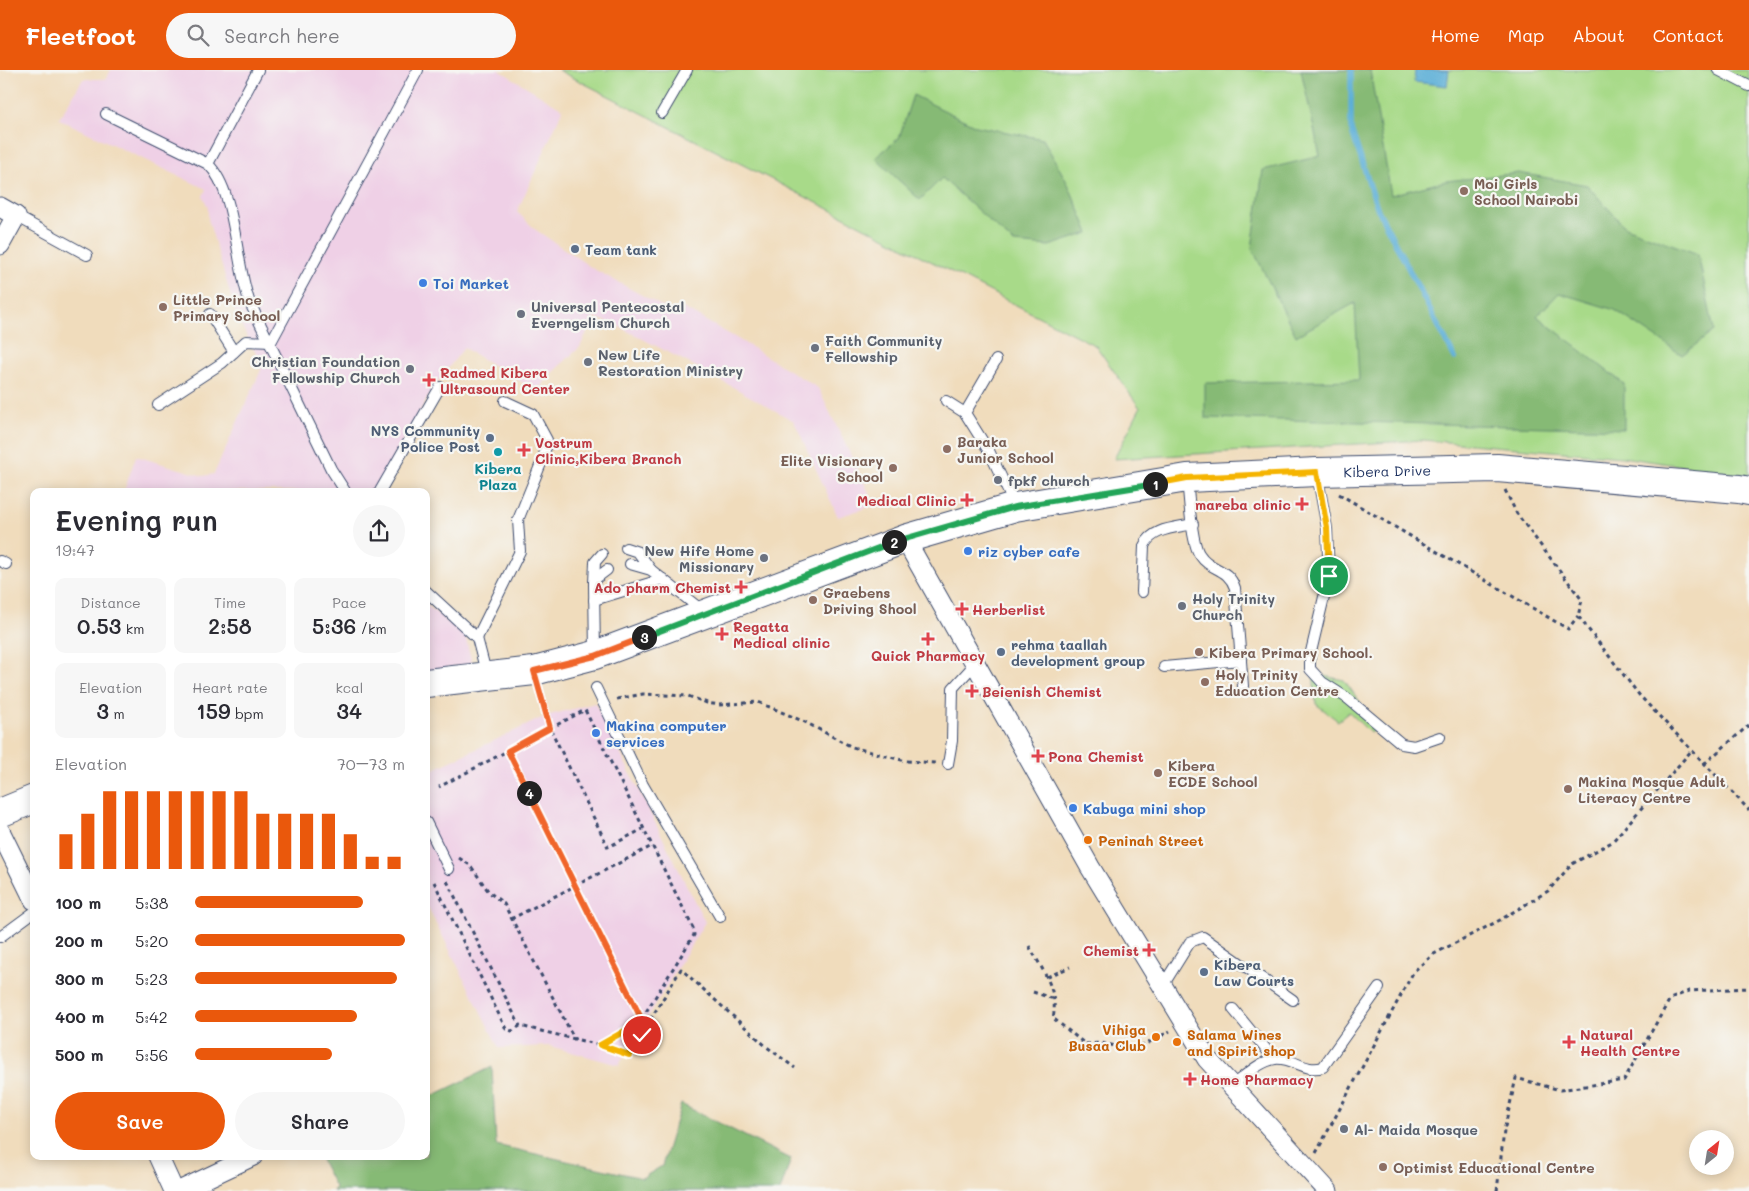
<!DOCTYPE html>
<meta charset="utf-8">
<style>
body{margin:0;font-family:Mali,sans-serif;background:#f7f7f7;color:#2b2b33;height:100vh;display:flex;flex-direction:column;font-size:19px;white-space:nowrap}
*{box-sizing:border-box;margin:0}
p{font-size:16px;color:#7c7c81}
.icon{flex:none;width:28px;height:28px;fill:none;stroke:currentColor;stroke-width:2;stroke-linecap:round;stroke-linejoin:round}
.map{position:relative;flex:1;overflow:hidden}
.side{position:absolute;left:30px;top:418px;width:400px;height:672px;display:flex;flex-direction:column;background:#fff;border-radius:10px;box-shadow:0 2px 12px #0003}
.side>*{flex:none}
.needle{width:32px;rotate:30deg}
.buttons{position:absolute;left:1689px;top:1060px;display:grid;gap:10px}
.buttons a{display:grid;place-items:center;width:45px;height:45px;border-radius:50%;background:#fff;box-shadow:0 2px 12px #0003;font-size:25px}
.pin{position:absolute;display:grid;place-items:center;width:42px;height:42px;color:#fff;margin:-21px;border:2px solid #fff;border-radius:50%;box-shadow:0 1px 5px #0007}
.km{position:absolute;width:25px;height:25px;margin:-12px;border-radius:50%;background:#222;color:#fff;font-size:14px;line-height:25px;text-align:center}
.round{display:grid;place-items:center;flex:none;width:52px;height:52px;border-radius:26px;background:#f7f7f7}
.summary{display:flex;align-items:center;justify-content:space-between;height:85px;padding:0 25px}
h1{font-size:28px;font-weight:600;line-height:38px}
.metrics{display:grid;grid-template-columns:repeat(3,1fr);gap:8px;height:85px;padding:5px 25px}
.metrics div{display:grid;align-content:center;border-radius:10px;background:#f7f7f7;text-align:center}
.metrics b{font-size:21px;font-weight:600}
.metrics small{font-size:14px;font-weight:400}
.metrics p{font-size:14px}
.chart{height:140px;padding:10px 25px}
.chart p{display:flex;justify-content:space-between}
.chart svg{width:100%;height:90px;margin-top:5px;stroke:#ea580c;stroke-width:6}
.cta{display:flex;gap:10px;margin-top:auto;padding:10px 25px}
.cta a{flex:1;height:58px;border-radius:30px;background:#ea580c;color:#fff;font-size:20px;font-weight:600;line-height:58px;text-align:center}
.cta a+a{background:#f7f7f7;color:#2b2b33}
ul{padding:0 25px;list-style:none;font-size:16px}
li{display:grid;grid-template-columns:80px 60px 1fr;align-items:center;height:38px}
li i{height:12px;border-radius:6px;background:#ea580c}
header{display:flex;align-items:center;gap:30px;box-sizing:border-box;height:70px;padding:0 25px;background:#ea580c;color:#fff}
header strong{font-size:24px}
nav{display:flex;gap:28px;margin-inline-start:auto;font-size:18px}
.search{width:350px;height:45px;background:#f7f7f7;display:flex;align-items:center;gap:12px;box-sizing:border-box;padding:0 18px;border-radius:28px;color:#7c7c81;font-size:19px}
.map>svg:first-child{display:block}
.built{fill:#efd0e6}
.green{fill:#a8da89;stroke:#628474}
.forest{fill:#86ba75;stroke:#50746a}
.water{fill:#5bafd7;stroke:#3b6f9a}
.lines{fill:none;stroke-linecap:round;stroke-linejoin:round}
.stream{stroke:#5bafd7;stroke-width:5.5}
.lane-casing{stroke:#3b496c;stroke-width:12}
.street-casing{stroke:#3b496c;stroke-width:21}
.secondary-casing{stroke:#3b496c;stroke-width:30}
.path{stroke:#3b496c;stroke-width:3;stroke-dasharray:4 4;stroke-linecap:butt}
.lane{stroke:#fff;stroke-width:10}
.street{stroke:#fff;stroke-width:19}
.secondary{stroke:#fff;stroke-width:28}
.split-1-casing{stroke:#fff;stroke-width:10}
.split-2-casing{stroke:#fff;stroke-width:10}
.split-3-casing{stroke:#fff;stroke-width:10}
.split-4-casing{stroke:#fff;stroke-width:10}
.split-5-casing{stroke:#fff;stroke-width:10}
.split-6-casing{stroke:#fff;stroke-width:10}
.split-1{stroke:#f5b400;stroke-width:6}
.split-2{stroke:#22a559;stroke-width:6}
.split-3{stroke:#22a559;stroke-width:6}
.split-4{stroke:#f0652b;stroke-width:6}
.split-5{stroke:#f0652b;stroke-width:6}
.split-6{stroke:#f5b400;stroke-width:6}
.education-dot{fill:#8d6e63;stroke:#f6f6f2;stroke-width:2}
.service-dot{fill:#5c6f8a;stroke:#f6f6f2;stroke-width:2}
.shop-dot{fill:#3f7fe0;stroke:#f6f6f2;stroke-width:2}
.worship-dot{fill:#6b7280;stroke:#f6f6f2;stroke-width:2}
.health-dot{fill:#e0444e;stroke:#f6f6f2;stroke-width:2}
.culture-dot{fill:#0f9aa8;stroke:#f6f6f2;stroke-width:2}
.food-dot{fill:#e8710a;stroke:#f6f6f2;stroke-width:2}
.labels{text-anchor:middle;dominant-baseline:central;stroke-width:4.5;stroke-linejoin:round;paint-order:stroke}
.education-label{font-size:14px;font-weight:bold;fill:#785e54;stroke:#f6f6f2;text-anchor:start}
.service-label{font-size:14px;font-weight:bold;fill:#4e5e75;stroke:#f6f6f2;text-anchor:start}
.shop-label{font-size:14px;font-weight:bold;fill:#366cbe;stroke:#f6f6f2;text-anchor:start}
.worship-label{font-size:14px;font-weight:bold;fill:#5b616d;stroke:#f6f6f2;text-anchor:start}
.health-label{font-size:14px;font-weight:bold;fill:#be3a42;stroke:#f6f6f2;text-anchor:start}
.culture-label{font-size:14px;font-weight:bold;fill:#0d838f;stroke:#f6f6f2}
.street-label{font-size:14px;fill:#1b2f5e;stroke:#f6f6f2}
.food-label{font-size:14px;font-weight:bold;fill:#c56008;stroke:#f6f6f2;text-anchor:start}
</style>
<header>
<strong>Fleetfoot</strong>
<div class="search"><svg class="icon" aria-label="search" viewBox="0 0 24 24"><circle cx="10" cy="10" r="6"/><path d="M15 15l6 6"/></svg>Search here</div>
<nav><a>Home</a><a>Map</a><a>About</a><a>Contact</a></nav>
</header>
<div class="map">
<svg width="1749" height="1121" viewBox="0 0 1749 1121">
<rect width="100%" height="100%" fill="#f6f6f2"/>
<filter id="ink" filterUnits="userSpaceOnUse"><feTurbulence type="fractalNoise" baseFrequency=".02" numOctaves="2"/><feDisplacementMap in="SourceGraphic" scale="10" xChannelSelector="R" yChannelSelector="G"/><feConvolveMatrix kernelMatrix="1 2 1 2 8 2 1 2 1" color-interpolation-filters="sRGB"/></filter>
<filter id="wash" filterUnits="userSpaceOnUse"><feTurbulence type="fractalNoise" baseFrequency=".0096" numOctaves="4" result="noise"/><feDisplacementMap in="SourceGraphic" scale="20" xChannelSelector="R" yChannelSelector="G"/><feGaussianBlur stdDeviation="1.12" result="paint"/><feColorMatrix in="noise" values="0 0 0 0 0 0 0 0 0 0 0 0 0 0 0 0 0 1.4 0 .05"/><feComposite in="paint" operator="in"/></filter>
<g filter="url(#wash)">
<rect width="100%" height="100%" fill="#f0dcbc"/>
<g class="built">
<polygon points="111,0 499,0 563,39 517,142 536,160 592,198 669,240 683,238 736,268 818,318 875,435 838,447 794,351 704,301 616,255 594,247 580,277 553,302 537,321 464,278 434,316 374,421 124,421 136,386 203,406 214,404 261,300 260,291 237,247 208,149 208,138 203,126 206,119 59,49 83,9 106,9"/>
<polygon points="426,535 465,565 472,593 426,602"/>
<polygon points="595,633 705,852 619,995 549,976 499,978 426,833 426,703 546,646"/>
</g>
<g class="green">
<polygon points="558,0 1749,0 1749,406 1622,387 1423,370 1114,389 1140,338 1096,276"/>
<polygon points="1313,604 1344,610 1378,657 1370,663 1349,642 1338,651 1316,634"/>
</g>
<g class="forest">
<polygon points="1301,0 1370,0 1391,125 1446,111 1519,103 1587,115 1625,157 1698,184 1714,261 1682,285 1615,240 1559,223 1537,246 1624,314 1624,359 1205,348 1205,313 1359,310 1355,233 1296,266 1252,178 1263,100 1320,86"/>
<polygon points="913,25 976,56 1043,69 1068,114 1089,163 1049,176 1014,173 942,108 920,130 875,88 899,68"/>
<polygon points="492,997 496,1075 642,1108 662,1096 681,1034 791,1089 780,1121 333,1121 335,1117 319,1086 426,1086 426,1029"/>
</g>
<polygon class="water" points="1415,0 1449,0 1447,16 1414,12"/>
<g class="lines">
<polyline class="stream" points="1351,0 1351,59 1378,140 1455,288"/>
</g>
</g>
<g filter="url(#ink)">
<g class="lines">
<g class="lane-casing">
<g id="lane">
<polyline points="1718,0 1749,16"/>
<polyline points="662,43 687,0"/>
<path d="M 106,44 L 208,94 C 237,122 235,195 250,233 L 331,399 L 345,421"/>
<polyline points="208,94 258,0"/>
<polyline points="16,146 87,185"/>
<polyline points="210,244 234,282"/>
<polyline points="996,290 965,343 990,383 1015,436"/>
<polyline points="946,331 965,343"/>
<polyline points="158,335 222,293 246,271 271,272 418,0"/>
<polyline points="1317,403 1327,458 1329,506 1310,586 1310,599 1322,612 1347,628 1402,674 1414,676 1440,667"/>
<path d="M 1187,409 C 1189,425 1191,474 1200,485 C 1210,501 1228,497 1235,518 L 1243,616"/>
<polyline points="380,421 440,317"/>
<polyline points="626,478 638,482 651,500"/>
<polyline points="0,491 6,494"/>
<polyline points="630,494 651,500 704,542"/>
<polyline points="594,513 595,492 602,484"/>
<polyline points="426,521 477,568 487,606"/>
<path d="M 1142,522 L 1144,476 C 1152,458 1175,458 1193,454"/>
<polyline points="594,530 663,509"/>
<polyline points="477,568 520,481 518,450 544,386 547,370 533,344 505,331"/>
<polyline points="595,584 594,515 595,509 607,500"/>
<polyline points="1164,597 1241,590"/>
<polyline points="596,618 643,715 720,847"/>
<polyline points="948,694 952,671 953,618 974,595"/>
<polyline points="426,752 449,799"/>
<polyline points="0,867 34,842"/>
<polyline points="1162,917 1190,872 1203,867 1293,930"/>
<polyline points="1233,939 1274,989"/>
<path d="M 1232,1015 C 1244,1007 1260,991 1275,989 C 1293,987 1305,1003 1323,997 L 1379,918"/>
</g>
</g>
<g class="street-casing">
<g id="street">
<polyline points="0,137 16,146 0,175"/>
<polyline points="905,469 1090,797 1207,989 1328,1121"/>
<polyline points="0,761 34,830"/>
<polyline points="158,1086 174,1121"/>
<polyline points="179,1121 253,1086"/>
</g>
</g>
<g class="secondary-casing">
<g id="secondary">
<path id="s1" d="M 426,613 L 534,601 L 595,585 L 905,469 L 1015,437 L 1187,408 L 1317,402 L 1497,398 L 1739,419 L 1749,421"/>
<polyline points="0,743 34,729"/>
</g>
</g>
<g class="path">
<polyline points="1505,420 1517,444 1582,530 1578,546 1640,626 1749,740"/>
<polyline points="1339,424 1568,559 1578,546"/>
<polyline points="540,621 550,658 608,777 643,759"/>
<polyline points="617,629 643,624 688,626 707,633 719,635 758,632 805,652 852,677 906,691 936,693"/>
<polyline points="508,681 641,948"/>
<polyline points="1704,694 1749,655"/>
<polyline points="459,788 470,795 489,822 504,834 575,970"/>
<polyline points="447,811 520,956"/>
<polyline points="434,812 506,959 512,961 520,956 600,975 639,953 694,865 693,858 585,640 439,717"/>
<polyline points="511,849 652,776"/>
<path d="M 1029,876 C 1042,899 1059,921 1053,948 L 1085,974 L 1101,973 L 1135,980 L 1170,961"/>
<polyline points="1047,907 1070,897"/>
<polyline points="1033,922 1051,928 1053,924"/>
<polyline points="600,975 629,985 681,899 767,977 795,998"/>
<polyline points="1316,1083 1414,901 1434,884 1500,850 1548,821 1572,794 1612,772 1692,680"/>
<polyline points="1497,1121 1504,1061 1516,1008 1560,1020 1624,1010 1670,929 1689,921 1749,918"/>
</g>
<use href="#lane" class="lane"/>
<use href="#street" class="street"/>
<use href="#secondary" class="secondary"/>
</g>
</g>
<g class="lines" filter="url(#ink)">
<g class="split-1-casing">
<polyline id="split-1" points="1155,414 1187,408 1317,402 1327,458 1329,506"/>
</g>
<g class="split-2-casing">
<polyline id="split-2" points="894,472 1015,437 1155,414"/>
</g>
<g class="split-3-casing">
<polyline id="split-3" points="644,567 894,472"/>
</g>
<g class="split-4-casing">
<polyline id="split-4" points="529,723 508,681 550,658 534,601 595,586 644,567"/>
</g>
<g class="split-5-casing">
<polyline id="split-5" points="529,723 641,948 639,953 630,958"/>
</g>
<g class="split-6-casing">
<polyline id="split-6" points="630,958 600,975 629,985 642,965"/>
</g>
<use href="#split-1" class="split-1"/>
<use href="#split-2" class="split-2"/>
<use href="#split-3" class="split-3"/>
<use href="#split-4" class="split-4"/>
<use href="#split-5" class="split-5"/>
<use href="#split-6" class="split-6"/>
</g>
<g class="education-dot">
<circle cx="1464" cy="121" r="5"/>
<circle cx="163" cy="237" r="5"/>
<circle cx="947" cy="379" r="5"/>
<circle cx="893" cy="398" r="5"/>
<circle cx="813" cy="530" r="5"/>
<circle cx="1199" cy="582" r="5"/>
<circle cx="1205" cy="612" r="5"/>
<circle cx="1158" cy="703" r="5"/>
<circle cx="1568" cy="719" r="5"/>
<circle cx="1383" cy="1097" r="5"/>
</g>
<g class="service-dot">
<circle cx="575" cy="179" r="5"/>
<circle cx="490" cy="368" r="5"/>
<circle cx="1001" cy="582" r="5"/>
<circle cx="1204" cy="902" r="5"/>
</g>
<g class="shop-dot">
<circle cx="423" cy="213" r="5"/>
<circle cx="968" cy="481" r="5"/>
<circle cx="596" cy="663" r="5"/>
<circle cx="1073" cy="738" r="5"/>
</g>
<g class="worship-dot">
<circle cx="521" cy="244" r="5"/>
<circle cx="815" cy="278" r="5"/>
<circle cx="588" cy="292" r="5"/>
<circle cx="410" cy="299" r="5"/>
<circle cx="998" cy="410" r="5"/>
<circle cx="764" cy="488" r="5"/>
<circle cx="1182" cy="536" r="5"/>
<circle cx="1344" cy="1059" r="5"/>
</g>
<g class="health-dot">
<path d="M426.5 302.5h5v5h5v5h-5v5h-5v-5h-5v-5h5z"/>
<path d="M521.5 372.5h5v5h5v5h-5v5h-5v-5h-5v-5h5z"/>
<path d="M964.5 422.5h5v5h5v5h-5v5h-5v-5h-5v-5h5z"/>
<path d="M1299.5 426.5h5v5h5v5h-5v5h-5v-5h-5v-5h5z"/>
<path d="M738.5 509.5h5v5h5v5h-5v5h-5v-5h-5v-5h5z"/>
<path d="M959.5 531.5h5v5h5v5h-5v5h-5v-5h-5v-5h5z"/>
<path d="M719.5 556.5h5v5h5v5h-5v5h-5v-5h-5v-5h5z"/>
<path d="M925.5 561.5h5v5h5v5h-5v5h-5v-5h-5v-5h5z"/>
<path d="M969.5 613.5h5v5h5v5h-5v5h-5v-5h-5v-5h5z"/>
<path d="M1035.5 678.5h5v5h5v5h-5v5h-5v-5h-5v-5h5z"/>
<path d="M1146.5 872.5h5v5h5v5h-5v5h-5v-5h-5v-5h5z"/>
<path d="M1566.5 964.5h5v5h5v5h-5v5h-5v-5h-5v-5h5z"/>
<path d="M1187.5 1001.5h5v5h5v5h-5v5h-5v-5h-5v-5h5z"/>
</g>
<circle class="culture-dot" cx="498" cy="382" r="5"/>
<g class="food-dot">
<circle cx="1088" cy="770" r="5"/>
<circle cx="1156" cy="967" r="5"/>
<circle cx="1177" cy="972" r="5"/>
</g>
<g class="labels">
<g class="education-label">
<text x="1474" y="113">Moi Girls<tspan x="1474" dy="16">School Nairobi</tspan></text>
<text x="173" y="229">Little Prince<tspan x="173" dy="16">Primary School</tspan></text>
<text x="957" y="371">Baraka<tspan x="957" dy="16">Junior School</tspan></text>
<text x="883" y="390" text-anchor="end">Elite Visionary<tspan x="883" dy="16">School</tspan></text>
<text x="823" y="522">Graebens<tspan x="823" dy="16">Driving Shool</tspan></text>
<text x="1209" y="582">Kibera Primary School.</text>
<text x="1215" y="604">Holy Trinity<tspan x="1215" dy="16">Education Centre</tspan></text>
<text x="1168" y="695">Kibera<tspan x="1168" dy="16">ECDE School</tspan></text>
<text x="1578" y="711">Makina Mosque Adult<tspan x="1578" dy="16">Literacy Centre</tspan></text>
<text x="1393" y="1097">Optimist Educational Centre</text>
</g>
<g class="service-label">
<text x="585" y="179">Team tank</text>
<text x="480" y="360" text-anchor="end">NYS Community<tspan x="480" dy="16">Police Post</tspan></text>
<text x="1011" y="574">rehma taallah<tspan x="1011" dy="16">development group</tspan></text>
<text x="1214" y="894">Kibera<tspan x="1214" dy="16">Law Courts</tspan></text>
</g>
<g class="shop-label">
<text x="433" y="213">Toi Market</text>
<text x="978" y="481">riz cyber cafe</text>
<text x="606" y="655">Makina computer<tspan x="606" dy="16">services</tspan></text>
<text x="1083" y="738">Kabuga mini shop</text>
</g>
<g class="worship-label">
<text x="531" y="236">Universal Pentecostal<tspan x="531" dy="16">Everngelism Church</tspan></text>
<text x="825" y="270">Faith Community<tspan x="825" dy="16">Fellowship</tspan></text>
<text x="598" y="284">New Life<tspan x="598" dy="16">Restoration Ministry</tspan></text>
<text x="400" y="291" text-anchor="end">Christian Foundation<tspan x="400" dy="16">Fellowship Church</tspan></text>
<text x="1008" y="410">fpkf church</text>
<text x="754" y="480" text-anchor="end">New Hife Home<tspan x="754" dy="16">Missionary</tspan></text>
<text x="1192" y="528">Holy Trinity<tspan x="1192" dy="16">Church</tspan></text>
<text x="1354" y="1059">Al- Maida Mosque</text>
</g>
<g class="health-label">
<text x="440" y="302">Radmed Kibera<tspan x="440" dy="16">Ultrasound Center</tspan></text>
<text x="535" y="372">Vostrum<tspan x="535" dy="16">Clinic,Kibera Branch</tspan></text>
<text x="956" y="430" text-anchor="end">Medical Clinic</text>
<text x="1291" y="434" text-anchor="end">mareba clinic</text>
<text x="731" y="517" text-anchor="end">Ado pharm Chemist</text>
<text x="972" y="539">Herberlist</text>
<text x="733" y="556">Regatta<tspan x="733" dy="16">Medical clinic</tspan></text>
<text x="928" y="585" text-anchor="middle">Quick Pharmacy</text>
<text x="982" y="621">Beienish Chemist</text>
<text x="1048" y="686">Pona Chemist</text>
<text x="1139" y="880" text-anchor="end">Chemist</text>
<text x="1580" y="964">Natural<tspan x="1580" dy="16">Health Centre</tspan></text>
<text x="1200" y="1009">Home Pharmacy</text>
</g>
<g class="culture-label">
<text x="498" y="398">Kibera<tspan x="498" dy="16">Plaza</tspan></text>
</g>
<g class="street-label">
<text stroke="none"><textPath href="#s1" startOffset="992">Kibera Drive</textPath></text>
</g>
<g class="food-label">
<text x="1098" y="770">Peninah Street</text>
<text x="1146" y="959" text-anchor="end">Vihiga<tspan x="1146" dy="16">Busaa Club</tspan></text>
<text x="1187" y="964">Salama Wines<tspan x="1187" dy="16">and Spirit shop</tspan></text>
</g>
</g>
</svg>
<div class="buttons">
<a><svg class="needle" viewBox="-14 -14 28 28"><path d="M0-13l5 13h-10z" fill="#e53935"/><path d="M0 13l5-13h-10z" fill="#7c7c81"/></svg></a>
</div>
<div class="pin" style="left:1329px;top:506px;background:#1e9e55"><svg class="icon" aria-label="arrive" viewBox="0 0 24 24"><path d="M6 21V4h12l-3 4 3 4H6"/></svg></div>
<div class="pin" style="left:642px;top:965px;background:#d93025"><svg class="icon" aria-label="check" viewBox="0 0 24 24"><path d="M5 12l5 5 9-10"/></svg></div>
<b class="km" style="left:1155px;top:414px">1</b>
<b class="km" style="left:894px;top:472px">2</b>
<b class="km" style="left:644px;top:567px">3</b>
<b class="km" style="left:529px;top:723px">4</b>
<section class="side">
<div class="summary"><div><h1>Evening run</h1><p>19:47</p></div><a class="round"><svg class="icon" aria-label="share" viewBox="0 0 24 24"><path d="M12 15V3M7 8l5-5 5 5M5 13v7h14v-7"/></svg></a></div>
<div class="metrics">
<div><p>Distance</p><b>0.53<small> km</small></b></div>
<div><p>Time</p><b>2:58</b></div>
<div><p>Pace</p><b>5:36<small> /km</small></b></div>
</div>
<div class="metrics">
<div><p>Elevation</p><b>3<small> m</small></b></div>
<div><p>Heart rate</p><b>159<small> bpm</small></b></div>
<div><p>kcal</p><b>34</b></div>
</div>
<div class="chart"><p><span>Elevation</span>70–73 m</p>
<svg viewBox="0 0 160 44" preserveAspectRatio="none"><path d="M5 44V27M15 44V17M25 44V6M35 44V6M45 44V6M55 44V6M65 44V6M75 44V6M85 44V6M95 44V17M105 44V17M115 44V17M125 44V17M135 44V27M145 44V38M155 44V38"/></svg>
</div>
<ul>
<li><b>100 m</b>5:38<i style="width:80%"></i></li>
<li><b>200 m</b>5:20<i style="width:100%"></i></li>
<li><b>300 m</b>5:23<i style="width:96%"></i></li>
<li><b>400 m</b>5:42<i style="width:77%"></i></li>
<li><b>500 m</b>5:56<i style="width:65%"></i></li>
</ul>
<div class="cta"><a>Save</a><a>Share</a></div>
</section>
</div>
